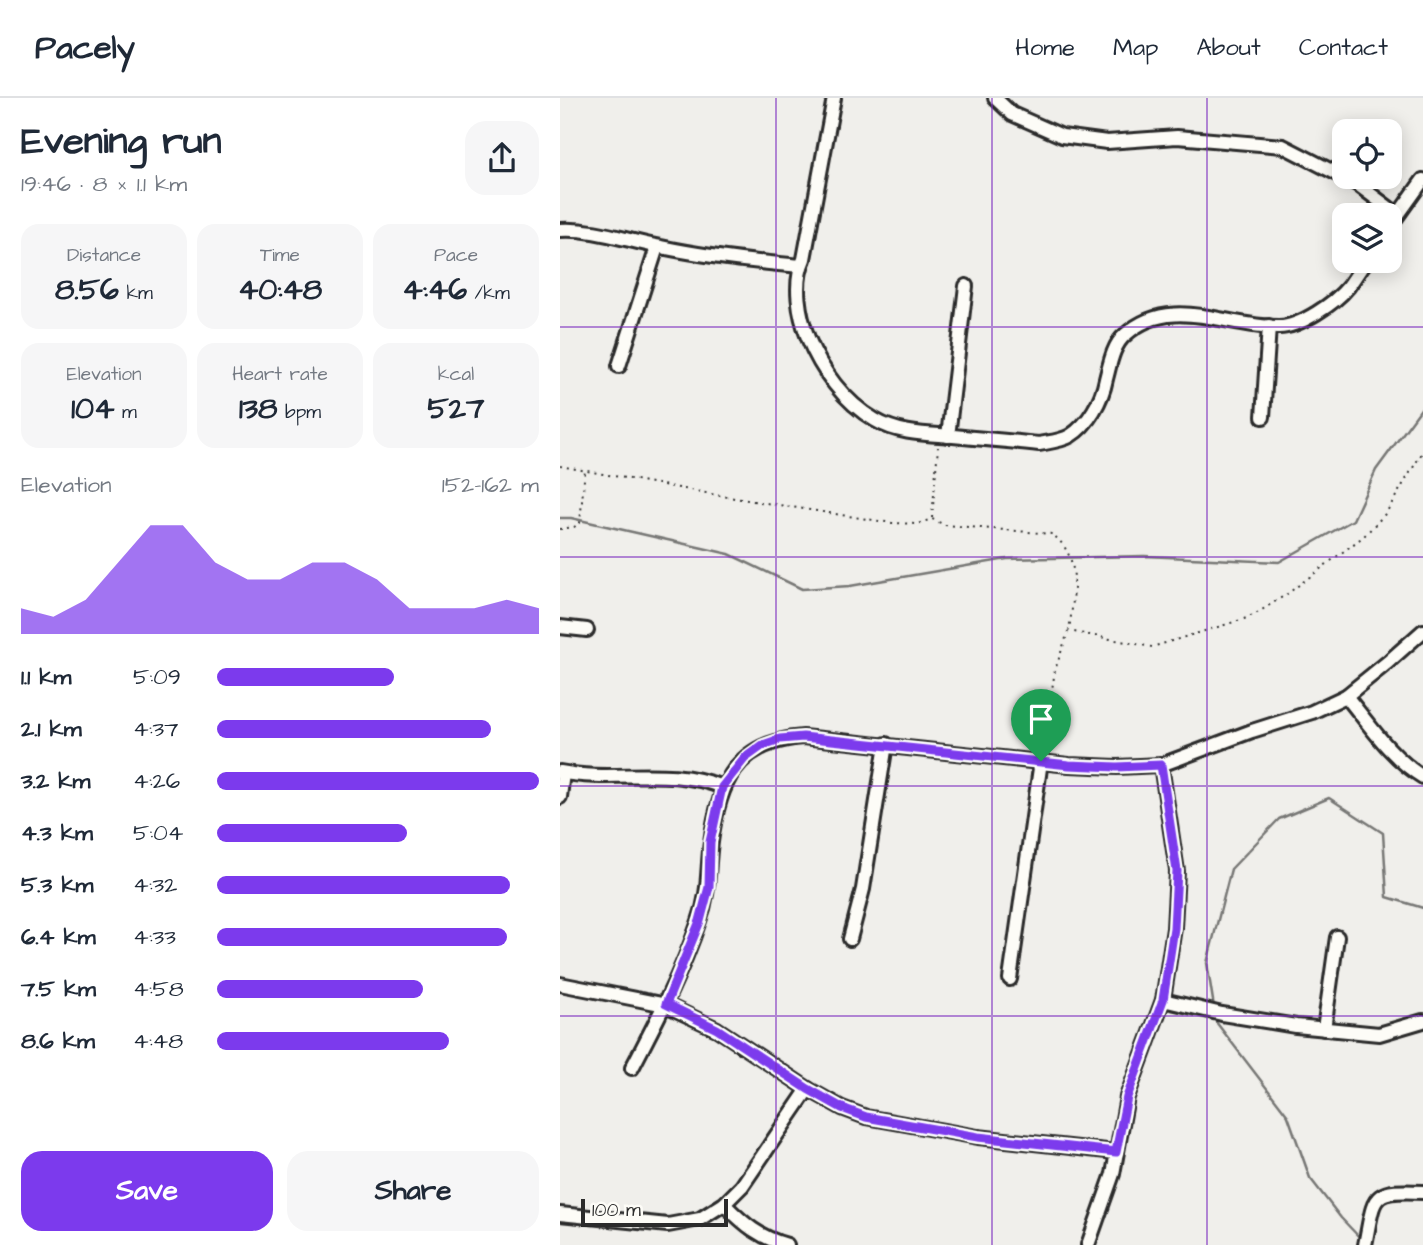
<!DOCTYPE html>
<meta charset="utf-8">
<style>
body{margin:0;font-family:"Architects Daughter",sans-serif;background:#f6f6f7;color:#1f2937;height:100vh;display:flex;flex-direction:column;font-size:26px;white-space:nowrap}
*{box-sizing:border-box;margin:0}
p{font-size:23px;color:#747a83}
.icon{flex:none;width:38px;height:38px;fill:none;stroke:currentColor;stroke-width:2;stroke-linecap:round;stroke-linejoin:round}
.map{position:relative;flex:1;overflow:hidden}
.panel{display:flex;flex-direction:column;background:#fff;width:560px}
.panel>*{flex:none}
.controls{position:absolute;left:772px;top:21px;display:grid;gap:14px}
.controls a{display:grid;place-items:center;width:70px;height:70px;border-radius:14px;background:#fff;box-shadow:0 4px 18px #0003;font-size:35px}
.scale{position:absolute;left:21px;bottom:18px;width:147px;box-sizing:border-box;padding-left:7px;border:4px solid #2b2b2b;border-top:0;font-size:19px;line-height:24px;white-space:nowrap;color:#2b2b2b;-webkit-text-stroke:5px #fdfcf7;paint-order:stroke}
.pin{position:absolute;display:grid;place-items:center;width:60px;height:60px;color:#fff;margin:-72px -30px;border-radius:50% 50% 50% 0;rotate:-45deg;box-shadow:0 0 7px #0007}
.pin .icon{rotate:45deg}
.round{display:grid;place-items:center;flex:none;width:74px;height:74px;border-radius:21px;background:#f6f6f7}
.overview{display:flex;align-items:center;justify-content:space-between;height:119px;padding:0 21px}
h1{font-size:38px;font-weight:700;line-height:52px}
.metrics{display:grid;grid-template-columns:repeat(3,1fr);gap:10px;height:119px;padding:7px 21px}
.metrics div{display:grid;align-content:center;border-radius:18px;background:#f6f6f7;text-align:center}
.metrics b{font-size:30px;font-weight:700}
.metrics small{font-size:19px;font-weight:400}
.metrics p{font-size:19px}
.chart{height:196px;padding:14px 21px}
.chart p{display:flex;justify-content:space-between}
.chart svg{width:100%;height:126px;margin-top:7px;fill:#7c3aed;opacity:.7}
.cta{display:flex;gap:14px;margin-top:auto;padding:14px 21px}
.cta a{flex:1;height:80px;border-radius:21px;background:#7c3aed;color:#fff;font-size:28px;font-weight:700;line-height:80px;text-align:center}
.cta a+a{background:#f6f6f7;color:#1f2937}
ul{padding:0 21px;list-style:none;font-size:23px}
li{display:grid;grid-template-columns:112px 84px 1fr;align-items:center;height:52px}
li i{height:18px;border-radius:9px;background:#7c3aed}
header{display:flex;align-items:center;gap:42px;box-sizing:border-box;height:98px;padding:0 35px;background:#fff;border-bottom:2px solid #e0e1e3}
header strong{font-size:33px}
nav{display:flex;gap:38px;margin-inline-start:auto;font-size:24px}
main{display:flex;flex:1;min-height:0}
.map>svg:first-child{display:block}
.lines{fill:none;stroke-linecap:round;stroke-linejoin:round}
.stream{stroke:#777775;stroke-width:2.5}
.minor-casing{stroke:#2b2b2b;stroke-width:18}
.path{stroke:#2b2b2b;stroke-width:2;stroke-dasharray:2 5;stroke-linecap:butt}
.minor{stroke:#fdfcf7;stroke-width:12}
.route-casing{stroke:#fff;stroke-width:14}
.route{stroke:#7c3aed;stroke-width:9}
.grid{fill:none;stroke:#7b2cbf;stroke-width:2;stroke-opacity:0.55}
</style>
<header>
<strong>Pacely</strong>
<nav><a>Home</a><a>Map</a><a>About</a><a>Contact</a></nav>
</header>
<main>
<section class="panel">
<div class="overview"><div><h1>Evening run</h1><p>19:46 · 8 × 1.1 km</p></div><a class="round"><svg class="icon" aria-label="share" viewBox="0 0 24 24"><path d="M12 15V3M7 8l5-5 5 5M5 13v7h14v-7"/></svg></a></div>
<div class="metrics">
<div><p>Distance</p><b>8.56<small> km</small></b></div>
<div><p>Time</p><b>40:48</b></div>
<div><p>Pace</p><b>4:46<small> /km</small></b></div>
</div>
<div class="metrics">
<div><p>Elevation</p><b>104<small> m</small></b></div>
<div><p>Heart rate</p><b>138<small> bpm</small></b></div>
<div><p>kcal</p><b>527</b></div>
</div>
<div class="chart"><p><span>Elevation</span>152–162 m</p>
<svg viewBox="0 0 160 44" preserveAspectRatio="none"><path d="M0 44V35L10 38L20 32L30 19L40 6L50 6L60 19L70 25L80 25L90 19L100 19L110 25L120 35L130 35L140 35L150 32L160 35V44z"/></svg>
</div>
<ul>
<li><b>1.1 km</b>5:09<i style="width:55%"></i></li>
<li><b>2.1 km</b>4:37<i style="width:85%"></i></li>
<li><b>3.2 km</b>4:26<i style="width:100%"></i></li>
<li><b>4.3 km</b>5:04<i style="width:59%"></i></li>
<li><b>5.3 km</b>4:32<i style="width:91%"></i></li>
<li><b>6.4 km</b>4:33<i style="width:90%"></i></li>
<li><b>7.5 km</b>4:58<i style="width:64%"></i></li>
<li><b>8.6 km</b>4:48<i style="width:72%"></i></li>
</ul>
<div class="cta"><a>Save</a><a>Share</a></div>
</section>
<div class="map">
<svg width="863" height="1147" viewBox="0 0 863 1147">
<rect width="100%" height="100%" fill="#f0efeb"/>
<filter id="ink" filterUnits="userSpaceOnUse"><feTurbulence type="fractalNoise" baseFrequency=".0143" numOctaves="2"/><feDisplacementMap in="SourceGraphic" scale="14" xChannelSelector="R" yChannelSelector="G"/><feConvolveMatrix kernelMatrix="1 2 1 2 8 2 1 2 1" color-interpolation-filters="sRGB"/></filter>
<g filter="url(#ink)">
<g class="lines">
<g class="stream">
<polyline points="0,420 11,420 169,456 242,491 290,488 447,461 584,458 719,464 793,422 816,372 863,308"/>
<polyline points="654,909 647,865 671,771 719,721 769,700 823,735 827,799 863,810"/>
<polyline points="655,920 656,924 728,1018 750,1080 781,1120 802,1142"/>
</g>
<g class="minor-casing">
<g id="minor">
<path d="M 274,0 L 244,161 C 233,185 239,217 248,240 C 261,272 284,304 315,322 C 338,336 367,336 393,338 C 422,341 450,343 479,346 C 489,344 501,343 510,338 C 529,326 542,302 546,281 C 550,266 553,247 565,237 C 611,195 667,230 719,229 C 740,229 775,205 788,189 C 794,181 800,171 806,163"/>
<polyline points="435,0 452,16 502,38 547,44 617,39 723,48 797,86 837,116"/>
<polyline points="830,128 863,82"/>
<path d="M 0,132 C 35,130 67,143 101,149 C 148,159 194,164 241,168"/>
<polyline points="59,268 97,149"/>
<polyline points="703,319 709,228"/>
<polyline points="388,338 406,188"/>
<polyline points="0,529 27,532"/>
<path d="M 863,533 L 828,564 L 786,598 C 809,626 831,660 863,679"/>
<path d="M 0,674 C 55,685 108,667 162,689"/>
<polyline points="0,699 3,675"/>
<polyline points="290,841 303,791 326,646"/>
<polyline points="450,881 481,663"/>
<polyline points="0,886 106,907 157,931 248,991 282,1010 306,1019 418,1039 556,1054"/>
<polyline points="603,902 662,916 736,928 819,936 863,923"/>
<polyline points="764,931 777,839"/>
<path d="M 72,970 C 97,922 122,874 139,823 C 150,793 147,773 151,744 C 159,683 177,644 243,639 L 509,667 L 557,669 L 601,667 L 692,633 L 752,614 L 786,598"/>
<path d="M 164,1106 C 185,1127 199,1139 227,1147"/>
<polyline points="0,1116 108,1127 140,1121 164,1106 182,1088 248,991"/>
<polyline points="528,1147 553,1076 567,999 603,902 614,830 617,773 601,667"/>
<path d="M 805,1147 C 815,1098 809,1091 863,1094"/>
</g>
</g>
<g class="path">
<path d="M 0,368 L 162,398 L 332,425 L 357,426 L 372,421 L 385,427 L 492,436 C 524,461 513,498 509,533 L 592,549 L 684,521 L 697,515 L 727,496 L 804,438 L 826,415 L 863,353"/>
<polyline points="372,420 378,349"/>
<polyline points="0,431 14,429 20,425 25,371"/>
<polyline points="483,651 495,572 508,534"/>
</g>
<use href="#minor" class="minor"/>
</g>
</g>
<g class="lines" filter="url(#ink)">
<g class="route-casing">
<polygon id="route" points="243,639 509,667 557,669 601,667 617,773 614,830 603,902 567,999 556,1054 418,1039 306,1019 282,1010 248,991 157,931 106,906 140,823 149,789 150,744 162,689 185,660 203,647 220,641"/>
</g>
<use href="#route" class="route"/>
</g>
<path class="grid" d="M 216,0 L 216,1147M 432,0 L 432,1147M 647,0 L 647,1147M 0,229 L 863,229M 0,459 L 863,459M 0,688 L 863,688M 0,918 L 863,918"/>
</svg>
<div class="controls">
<a><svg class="icon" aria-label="locate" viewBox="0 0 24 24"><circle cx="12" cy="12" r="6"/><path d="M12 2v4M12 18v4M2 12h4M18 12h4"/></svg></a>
<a><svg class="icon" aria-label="layers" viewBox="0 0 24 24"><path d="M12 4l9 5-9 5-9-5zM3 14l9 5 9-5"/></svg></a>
</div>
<div class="scale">100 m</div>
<div class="pin" style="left:481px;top:663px;background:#1e9e55"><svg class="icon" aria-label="arrive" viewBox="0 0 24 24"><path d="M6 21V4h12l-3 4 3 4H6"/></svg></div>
</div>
</main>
